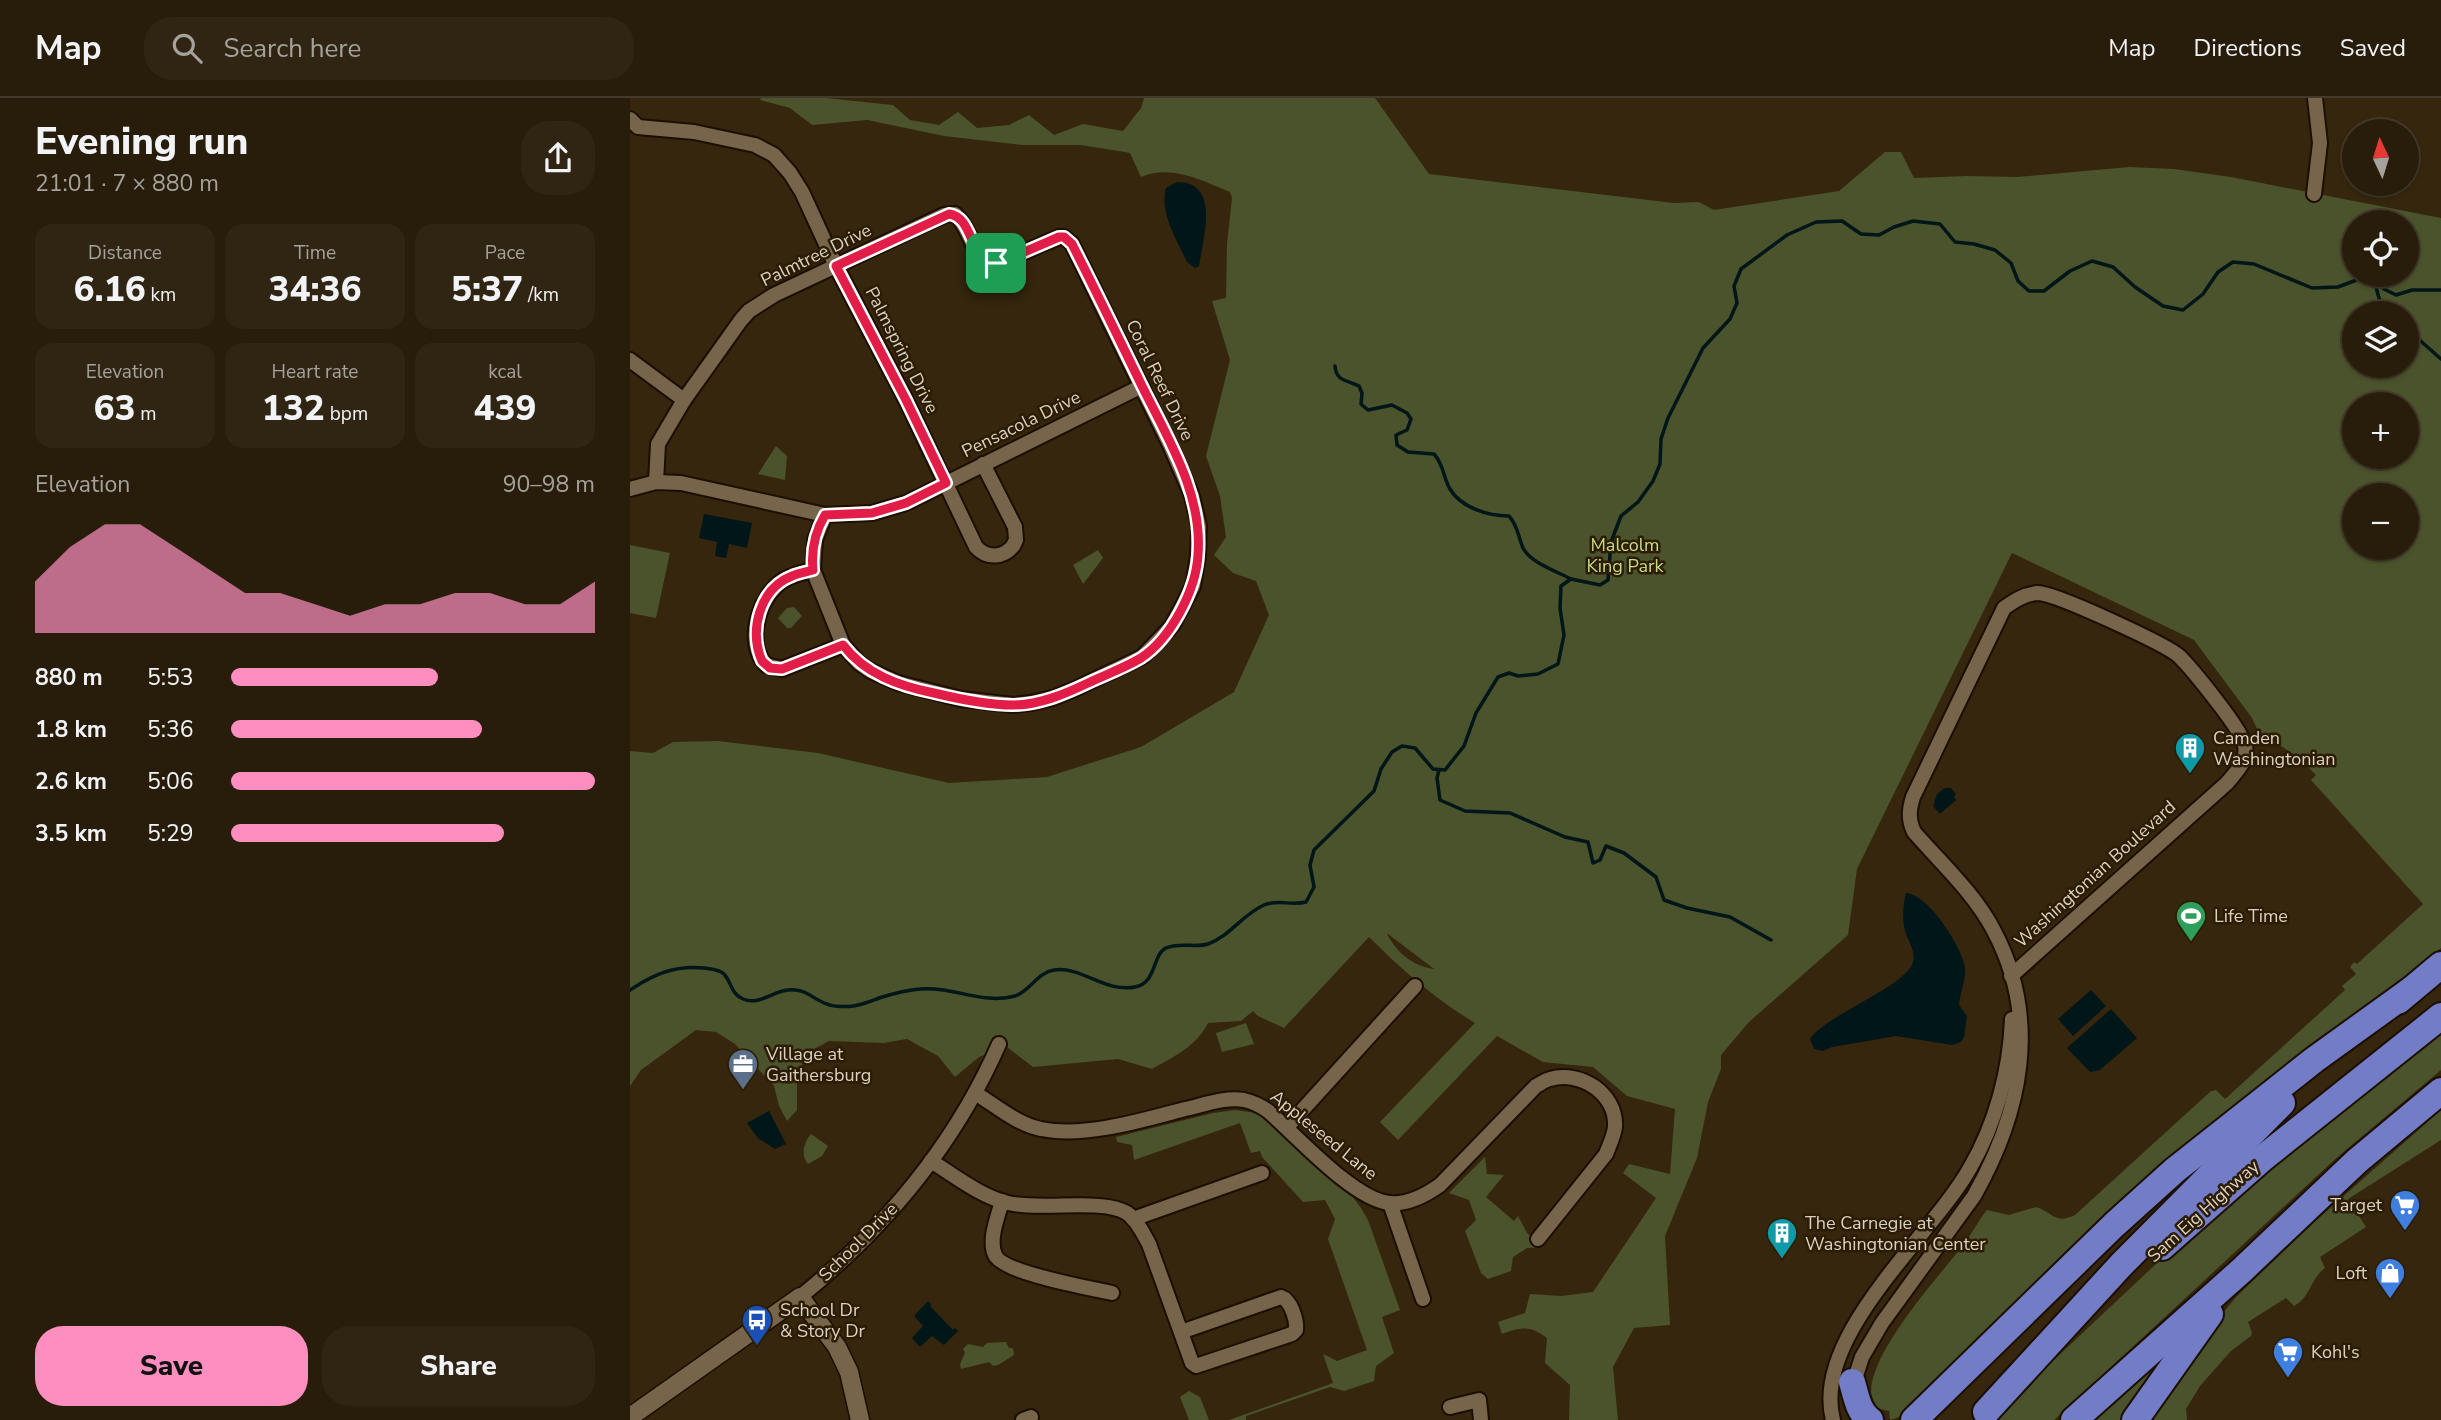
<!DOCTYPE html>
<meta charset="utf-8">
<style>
body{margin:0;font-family:"Nunito Sans",sans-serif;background:#302513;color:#f1f3f6;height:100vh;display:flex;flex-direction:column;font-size:26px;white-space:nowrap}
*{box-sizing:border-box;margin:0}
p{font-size:23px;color:#a5a19c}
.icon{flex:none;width:38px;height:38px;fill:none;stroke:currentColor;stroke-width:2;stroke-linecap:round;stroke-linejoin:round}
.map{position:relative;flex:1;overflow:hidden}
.drawer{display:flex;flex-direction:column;background:#281c0a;width:630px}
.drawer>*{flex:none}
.needle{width:46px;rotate:356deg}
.tools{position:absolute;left:1712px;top:21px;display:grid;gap:14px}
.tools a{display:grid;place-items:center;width:77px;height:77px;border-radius:50%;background:#281c0a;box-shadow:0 2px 5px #0004,0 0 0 2px #443a2b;font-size:35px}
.pin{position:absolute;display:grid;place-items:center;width:60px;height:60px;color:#fff;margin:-30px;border-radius:14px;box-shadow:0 4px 10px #0006}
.round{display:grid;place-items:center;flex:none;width:74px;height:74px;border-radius:28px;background:#302513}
.overview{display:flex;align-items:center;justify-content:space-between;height:119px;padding:0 35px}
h1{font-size:38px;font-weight:800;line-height:52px}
.figures{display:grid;grid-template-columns:repeat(3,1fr);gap:10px;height:119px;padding:7px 35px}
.figures div{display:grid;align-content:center;border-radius:18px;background:#302513;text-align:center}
.figures b{font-size:35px;font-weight:800}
.figures small{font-size:19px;font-weight:400}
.figures p{font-size:19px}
.chart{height:196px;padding:14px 35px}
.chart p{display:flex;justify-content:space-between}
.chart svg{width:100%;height:126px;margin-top:7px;fill:#fd8ebf;opacity:.7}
.action{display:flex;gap:14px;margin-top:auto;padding:14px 35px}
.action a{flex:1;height:80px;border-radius:28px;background:#fd8ebf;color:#111;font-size:28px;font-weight:800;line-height:80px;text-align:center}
.action a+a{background:#302513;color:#f1f3f6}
ul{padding:0 35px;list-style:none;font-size:23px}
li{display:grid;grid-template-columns:112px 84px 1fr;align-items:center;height:52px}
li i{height:18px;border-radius:9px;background:#fd8ebf}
header{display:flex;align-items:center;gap:42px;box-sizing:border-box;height:98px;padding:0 35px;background:#281c0a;border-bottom:2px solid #443a2b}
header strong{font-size:33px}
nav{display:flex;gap:38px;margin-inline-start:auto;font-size:24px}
.search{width:490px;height:63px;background:#302513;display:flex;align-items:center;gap:18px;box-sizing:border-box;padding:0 24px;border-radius:28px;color:#a5a19c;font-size:26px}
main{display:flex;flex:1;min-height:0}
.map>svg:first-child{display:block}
.green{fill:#4a532b;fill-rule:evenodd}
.water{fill:#001618}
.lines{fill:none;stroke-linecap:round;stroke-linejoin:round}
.stream{stroke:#001618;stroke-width:3.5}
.minor-casing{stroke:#1c0e00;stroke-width:18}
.tertiary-casing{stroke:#1c0e00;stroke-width:21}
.motorway-casing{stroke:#1c0e00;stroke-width:30}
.minor{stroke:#77654b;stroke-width:14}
.tertiary{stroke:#77654b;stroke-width:18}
.motorway{stroke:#727cc7;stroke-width:26}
.route-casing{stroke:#fff;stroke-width:14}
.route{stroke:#e11d48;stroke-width:9}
.labels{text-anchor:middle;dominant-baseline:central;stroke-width:5;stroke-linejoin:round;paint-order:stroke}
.street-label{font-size:18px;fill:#dbd1c2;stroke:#2b1c03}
.park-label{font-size:18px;fill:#c7db83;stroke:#2b1c03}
.poi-label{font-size:18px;fill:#dbd1c2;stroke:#2b1c03;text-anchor:start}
</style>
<header>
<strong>Map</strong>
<div class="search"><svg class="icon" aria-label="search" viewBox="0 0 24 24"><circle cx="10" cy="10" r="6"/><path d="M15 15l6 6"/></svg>Search here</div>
<nav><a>Map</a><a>Directions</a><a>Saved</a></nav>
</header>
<main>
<section class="drawer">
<div class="overview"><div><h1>Evening run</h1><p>21:01 · 7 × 880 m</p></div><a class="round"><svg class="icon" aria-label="share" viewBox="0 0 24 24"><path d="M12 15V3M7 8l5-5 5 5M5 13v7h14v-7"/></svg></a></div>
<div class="figures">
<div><p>Distance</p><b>6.16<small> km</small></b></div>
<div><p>Time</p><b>34:36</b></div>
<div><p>Pace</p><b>5:37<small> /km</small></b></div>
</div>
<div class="figures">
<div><p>Elevation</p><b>63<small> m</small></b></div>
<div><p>Heart rate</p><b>132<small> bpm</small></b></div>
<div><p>kcal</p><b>439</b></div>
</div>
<div class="chart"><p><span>Elevation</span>90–98 m</p>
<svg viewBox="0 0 160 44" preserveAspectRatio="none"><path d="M0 44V26L10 14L20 6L30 6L40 14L50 22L60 30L70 30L80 34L90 38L100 34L110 34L120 30L130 30L140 34L150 34L160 26V44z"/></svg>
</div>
<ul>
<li><b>880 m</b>5:53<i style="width:57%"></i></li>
<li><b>1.8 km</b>5:36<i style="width:69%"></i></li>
<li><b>2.6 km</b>5:06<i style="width:100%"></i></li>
<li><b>3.5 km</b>5:29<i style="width:75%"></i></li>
</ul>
<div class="action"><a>Save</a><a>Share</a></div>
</section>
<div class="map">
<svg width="1811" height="1322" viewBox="0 0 1811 1322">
<rect width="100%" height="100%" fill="#35260d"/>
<g class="green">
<path d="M 131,0 L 196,0 L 263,7 L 280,22 L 309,27 L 328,14 L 347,30 L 379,27 L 399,17 L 424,37 L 453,26 L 493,33 L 511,10 L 514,0 L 745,0 L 799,76 L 1044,105 L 1069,104 L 1084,112 L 1209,93 L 1255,54 L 1271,54 L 1284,80 L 1336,78 L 1387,79 L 1499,69 L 1544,71 L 1601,79 L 1811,120 L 1811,850 L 1564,1042 L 1370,1219 L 1278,1312 L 1269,1319 L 1260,1322 L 1259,1313 L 1246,1310 C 1219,1274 1311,1177 1333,1147 C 1342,1136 1348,1123 1357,1112 L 1379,1117 L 1406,1109 C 1423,1114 1424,1127 1445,1117 L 1581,993 L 1586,992 L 1595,1001 L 1715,892 L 1712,888 L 1726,876 L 1720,869 L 1724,864 L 1727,866 L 1793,806 L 1681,682 L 1686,677 L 1668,659 L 1628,633 L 1622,620 L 1564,542 L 1382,455 L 1227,771 L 1218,837 L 1119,924 L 1091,957 L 1091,971 L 1078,1004 L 1067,1060 L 1035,1138 L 1040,1227 L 1004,1230 L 983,1269 L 988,1322 L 939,1322 L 940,1287 L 915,1265 L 917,1240 C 900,1227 891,1229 872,1236 L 868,1224 L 895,1215 L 900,1196 L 931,1198 L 963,1194 L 1026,1100 L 993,1075 L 999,1066 L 1040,1076 L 1045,1011 L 997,998 L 963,969 L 913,964 L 867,938 L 768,1042 L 750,1024 L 845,925 C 805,901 772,872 739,839 L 654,930 L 628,918 L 623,913 L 611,923 L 578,925 C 567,948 543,959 522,971 L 488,961 L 403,969 L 377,949 L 349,959 L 325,979 L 308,958 L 277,941 L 254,945 L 199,943 L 182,952 L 167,975 L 167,1012 L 157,1023 L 149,1008 L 144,988 L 105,946 L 86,934 L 66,932 L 11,972 L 0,988 L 0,653 L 23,655 L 43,644 L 88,643 L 188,655 L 319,685 L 417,679 L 511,649 L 604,594 L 639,517 L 626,483 L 603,475 L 584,457 L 596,439 L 590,398 L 576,358 L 600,262 L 582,203 L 596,200 L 597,146 L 602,100 L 600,94 C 572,83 542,66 511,79 L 500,55 L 495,54 L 450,47 L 393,47 L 314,38 L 237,22 L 182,27 L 160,10 L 130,2 ZM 1724,124 L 1776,124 L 1776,177 L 1724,177 ZM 1724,215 L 1776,215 L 1776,268 L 1724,268 ZM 1724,306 L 1776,306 L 1776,359 L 1724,359 ZM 1724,397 L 1776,397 L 1776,450 L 1724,450 ZM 757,836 L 758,836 L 804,871 C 783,868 767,855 757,836 Z"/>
<polygon points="146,348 157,358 155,382 128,376"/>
<polygon points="0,447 40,455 26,520 0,515"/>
<polygon points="468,452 473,460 453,486 443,467"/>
<polygon points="164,509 172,518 161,530 157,530 148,520 157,510"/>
<polygon points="616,925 624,946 592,954 586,935"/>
<polygon points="1811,929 1811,972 1703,1063 1424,1322 1360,1322 1560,1134"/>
<polygon points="605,1012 627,1015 636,1021 719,1094 731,1110 738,1122 770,1212 752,1219 764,1255 746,1268 744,1283 714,1293 700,1289 616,1318 616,1322 599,1322 703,1285 693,1256 707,1263 737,1252 698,1141 705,1121 695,1102 673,1104 632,1059 630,1053 621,1055 610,1025 504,1062 502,1047 487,1044 486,1039 583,1015"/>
<path d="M 1811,1012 L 1811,1042 L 1718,1101 L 1736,1129 L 1690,1159 L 1695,1170 C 1680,1181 1681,1199 1664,1208 L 1656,1200 L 1618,1224 L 1622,1234 L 1621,1238 L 1601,1253 L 1570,1288 L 1556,1311 L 1557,1322 L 1515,1322 L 1592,1216 L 1607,1198 L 1683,1125 Z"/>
<path d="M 181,1036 L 198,1048 L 192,1058 L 178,1066 C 170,1057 174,1044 181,1036 Z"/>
<polygon points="855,1059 857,1076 874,1077 856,1099 884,1123 888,1118 897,1135 913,1149 897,1150 883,1159 881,1173 858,1181 851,1175 835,1133 846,1122 839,1102 819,1095"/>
<polygon points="1562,1227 1496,1322 1460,1322"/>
<polygon points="376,1244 379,1250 383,1250 384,1257 368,1267 363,1268 359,1264 331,1271 330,1266 335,1255 333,1251 338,1246 353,1249 357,1245"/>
<polygon points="559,1293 570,1299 579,1322 559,1322 550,1299"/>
</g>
<g class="water">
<path d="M 547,84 C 591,84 573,140 569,168 L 565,170 L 557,164 C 547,142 529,115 536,90 Z"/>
<polygon points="74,416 122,425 117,450 99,446 96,460 85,458 87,444 69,440"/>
<polygon points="1315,690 1321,690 1326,696 1324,699 1326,702 1310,716 1303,708 1307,696"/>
<path d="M 1276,795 C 1298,796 1332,849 1335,869 C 1336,882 1330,895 1329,907 L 1337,918 L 1334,939 L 1331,944 L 1322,947 L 1266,938 L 1202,949 L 1193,953 L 1184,951 L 1180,941 C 1197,916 1276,889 1283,864 C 1286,853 1278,843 1275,833 C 1272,822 1273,806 1276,795 Z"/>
<polygon points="1461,892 1476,908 1443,938 1428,921"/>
<polygon points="1481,911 1507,940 1470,972 1460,974 1437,950"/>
<polygon points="139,1013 156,1046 145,1051 128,1040 117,1025"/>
<polygon points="298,1203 301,1206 300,1208 323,1232 325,1230 328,1233 314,1247 302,1238 290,1249 282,1240 293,1228 284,1218"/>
</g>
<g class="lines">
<g class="stream">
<path d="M 1745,184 C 1750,206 1748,206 1768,215"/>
<polyline points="1776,230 1811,261"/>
<path d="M 705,268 C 706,284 718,282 729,288 L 732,295 L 731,306 L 738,312 L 762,307 L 777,315 L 781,321 L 777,332 L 766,337 L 767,347 L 778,354 L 804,356 C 814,367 813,379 820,391 C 831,410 859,418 879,418 C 888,428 888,438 893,450 C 901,465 926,473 941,481"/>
<polyline points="809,672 807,680 810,702 835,713 880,715 935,739 958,744 963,765 970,762 976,748 994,755 1026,779 1034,802 1057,810 1100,819 1141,842"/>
<path d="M 0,892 C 24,876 45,867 74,870 C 81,871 89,871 94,876 C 102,885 101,896 113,901 C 129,908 143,893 158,892 C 176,890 182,901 197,906 C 203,909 217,909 223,908 C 232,907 241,903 249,900 C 262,896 276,892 290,891 C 322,888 354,907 385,898 C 399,894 408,874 424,872 C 452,868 475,895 505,889 C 527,885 522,857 536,850 C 549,844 565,850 578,846 C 600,838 613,816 634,807 C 648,801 662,808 676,804 L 684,789 L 680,767 L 684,752 L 744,693 L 751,671 L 762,654 L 772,648 L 785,650 L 803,671 L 815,672 L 834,648 L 846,615 L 868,579 L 879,575 L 888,578 L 908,576 L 928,566 L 934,537 L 930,510 L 931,488 L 941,481 L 970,487 L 978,482 L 981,444 L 991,418 L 1008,404 L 1023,383 L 1030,366 L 1031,341 L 1038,320 L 1073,250 L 1100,221 L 1107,205 L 1104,188 L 1111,171 L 1157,137 L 1186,124 L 1212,123 L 1231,136 L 1249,137 L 1264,129 L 1283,123 L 1310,126 L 1325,144 L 1344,146 L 1365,152 L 1381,165 L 1388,183 L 1399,193 L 1414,193 L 1440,173 L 1462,163 L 1483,169 L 1505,189 L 1533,208 L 1553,212 L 1573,196 L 1588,174 L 1603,164 L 1624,166 L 1682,190 L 1708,189 L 1729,181 L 1745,182 L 1754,191 L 1766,197 L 1782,192 L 1811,192"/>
</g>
<g class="minor-casing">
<g id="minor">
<path d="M 0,21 L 8,29 L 64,34 L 125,47 L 144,57 L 160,75 L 172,94 L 206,168 L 276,302 L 346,449 C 357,461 373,460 383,448 L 386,442 L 385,429 L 353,366"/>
<polyline points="1684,96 1690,45 1685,0"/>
<polyline points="0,262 54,302"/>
<path d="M 26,384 L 28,346 L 54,302 L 111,222 L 119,213 L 144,197 L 314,117 L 325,116 C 341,130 340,155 360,165 L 371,164 L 429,139 L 434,139 L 442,146 L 540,347 L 562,398 L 569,428 L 568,458 L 563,488 L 542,528 L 512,559 L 447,590 L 423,600 L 401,605 L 383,607 L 331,601 L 268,585 L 239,572 L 229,565 L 213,547 L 183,472 L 185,442 L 195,417"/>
<polyline points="0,391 26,384 51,385 195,417 242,415 276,405 512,288"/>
<path d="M 183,472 C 172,475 161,477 152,483 C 129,499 115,544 136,567 L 152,571 L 213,547"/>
<path d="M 345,995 C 365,1007 388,1027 411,1031 C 455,1040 513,1022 555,1011 C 574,1007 594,999 614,1002 C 623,1004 631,1008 638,1013 C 667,1038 723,1101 759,1105 C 778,1107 796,1097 810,1087 L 906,988 C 910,986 915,982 920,981 C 951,972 987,996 985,1029 C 984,1038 979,1048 976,1056 L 908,1141"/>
<polyline points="657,1029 785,888"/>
<path d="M 301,1063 C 325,1078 350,1098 378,1105 C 411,1113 473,1100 497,1115 C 507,1122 513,1135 519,1146 L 562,1265 L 566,1268 L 662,1236 L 666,1232 C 667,1222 661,1202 651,1199 L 551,1234"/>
<path d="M 372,1103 C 368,1119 358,1141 365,1157 C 373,1175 460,1190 482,1195"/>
<polyline points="760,1105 793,1201"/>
<polyline points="503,1121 632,1075"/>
<path d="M 170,1199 C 254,1131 325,1046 369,946"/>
<path d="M 1222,1290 L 1232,1259 L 1252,1225 L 1344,1098 C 1391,1015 1411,922 1364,833 C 1345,796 1311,765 1284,734 C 1278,721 1279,712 1283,699 L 1374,510 C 1384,503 1394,496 1408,495 C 1425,495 1535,546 1549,558 C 1562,571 1613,633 1615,648 C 1618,663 1606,674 1597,685 L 1381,878"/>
<polyline points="820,1309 849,1302 851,1322"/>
<polyline points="393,1322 401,1319"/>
<path d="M 1203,1322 C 1181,1238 1302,1138 1340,1070 C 1366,1025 1380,972 1382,921"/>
</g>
</g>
<g class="tertiary-casing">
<polyline id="tertiary" points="0,1319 170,1199 207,1249 219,1274 230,1322"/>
</g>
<g class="motorway-casing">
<g id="motorway">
<polyline points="1768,903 1811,867"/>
<polyline points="1532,1149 1633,1060 1811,918"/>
<path d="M 1222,1284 C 1226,1297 1228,1314 1240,1322"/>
<polyline points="1356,1314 1491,1167 1652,1005"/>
<polyline points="1284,1322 1484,1127 1545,1072 1684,962 1781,892"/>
<polyline points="1444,1322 1612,1172 1727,1063 1811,993"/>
<polyline points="1505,1322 1580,1216"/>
</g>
</g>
<use href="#minor" class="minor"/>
<use href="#tertiary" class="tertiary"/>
<use href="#motorway" class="motorway"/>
</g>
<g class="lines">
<g class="route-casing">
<path id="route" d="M 319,116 C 342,119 339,155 360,165 L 371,164 L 429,139 L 434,139 L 442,146 C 466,193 489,241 512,288 C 538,341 573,396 568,457 C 566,492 541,540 511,560 C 494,570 475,577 458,585 C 435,596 409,607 383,607 C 357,607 329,601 304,595 C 269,588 235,576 213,547 L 152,571 L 140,570 L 132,563 C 119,533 129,491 162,478 C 168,475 176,474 183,472 C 181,452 185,434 195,417 L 242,415 L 276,405 L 316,385 L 276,302 L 206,168 Z"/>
</g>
<use href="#route" class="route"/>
</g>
<defs>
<g id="building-pin" transform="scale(1.575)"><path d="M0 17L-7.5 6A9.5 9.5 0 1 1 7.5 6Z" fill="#0f9aa8" stroke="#2b1c03"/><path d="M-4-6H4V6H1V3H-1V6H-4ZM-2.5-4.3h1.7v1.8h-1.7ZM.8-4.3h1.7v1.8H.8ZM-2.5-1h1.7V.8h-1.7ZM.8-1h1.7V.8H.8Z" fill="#fff"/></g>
<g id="stadium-pin" transform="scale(1.575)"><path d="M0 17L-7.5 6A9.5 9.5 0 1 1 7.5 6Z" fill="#2e9e5b" stroke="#2b1c03"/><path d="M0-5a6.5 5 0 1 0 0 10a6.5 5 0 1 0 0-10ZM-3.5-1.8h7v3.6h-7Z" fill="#fff"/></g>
<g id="office-pin" transform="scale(1.575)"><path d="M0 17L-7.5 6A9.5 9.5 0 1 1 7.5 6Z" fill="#5c6f8a" stroke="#2b1c03"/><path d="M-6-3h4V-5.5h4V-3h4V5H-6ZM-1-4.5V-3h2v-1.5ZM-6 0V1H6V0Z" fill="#fff"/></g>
<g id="supermarket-pin" transform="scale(1.575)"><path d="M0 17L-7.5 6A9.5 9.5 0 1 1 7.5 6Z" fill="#3f7fe0" stroke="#2b1c03"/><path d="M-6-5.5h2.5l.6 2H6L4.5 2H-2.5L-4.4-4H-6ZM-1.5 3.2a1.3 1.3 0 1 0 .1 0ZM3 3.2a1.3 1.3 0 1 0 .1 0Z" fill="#fff"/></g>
<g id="shop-pin" transform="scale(1.575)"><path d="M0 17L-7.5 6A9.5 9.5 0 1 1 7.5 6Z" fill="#3f7fe0" stroke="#2b1c03"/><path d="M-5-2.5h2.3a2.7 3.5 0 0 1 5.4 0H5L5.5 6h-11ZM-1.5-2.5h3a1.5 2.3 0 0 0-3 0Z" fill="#fff"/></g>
<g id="bus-pin" transform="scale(1.575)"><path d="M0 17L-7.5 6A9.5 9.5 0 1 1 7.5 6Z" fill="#1a4fb4" stroke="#2b1c03"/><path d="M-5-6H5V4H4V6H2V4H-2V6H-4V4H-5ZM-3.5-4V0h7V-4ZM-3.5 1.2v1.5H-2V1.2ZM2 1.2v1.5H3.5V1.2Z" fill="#fff"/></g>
</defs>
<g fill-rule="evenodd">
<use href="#building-pin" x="1560" y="650"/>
<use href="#stadium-pin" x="1561" y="818"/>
<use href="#office-pin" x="113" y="966"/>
<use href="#supermarket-pin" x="1775" y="1107"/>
<use href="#building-pin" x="1152" y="1135"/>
<use href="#shop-pin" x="1760" y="1175"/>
<use href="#bus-pin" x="127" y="1222"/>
<use href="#supermarket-pin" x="1658" y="1254"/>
</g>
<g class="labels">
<g class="street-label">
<text transform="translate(186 157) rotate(-26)">Palmtree Drive</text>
<text transform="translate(272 252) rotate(63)">Palmspring Drive</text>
<text transform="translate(530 282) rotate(64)">Coral Reef Drive</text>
<text transform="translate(391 326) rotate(-26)">Pensacola Drive</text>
<text transform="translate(1465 776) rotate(-42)">Washingtonian Boulevard</text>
<text transform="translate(694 1037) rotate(39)">Appleseed Lane</text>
<text transform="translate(1573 1113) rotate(-42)">Sam Eig Highway</text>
<text transform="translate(228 1144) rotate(-45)">School Drive</text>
</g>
<g class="park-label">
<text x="995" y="447">Malcolm<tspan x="995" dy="21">King Park</tspan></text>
</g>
<g class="poi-label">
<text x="1583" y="640">Camden<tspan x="1583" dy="21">Washingtonian</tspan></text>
<text x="1584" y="818">Life Time</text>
<text x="136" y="956">Village at<tspan x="136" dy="21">Gaithersburg</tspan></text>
<text x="1752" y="1107" text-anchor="end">Target</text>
<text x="1175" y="1125">The Carnegie at<tspan x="1175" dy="21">Washingtonian Center</tspan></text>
<text x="1737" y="1175" text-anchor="end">Loft</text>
<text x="150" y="1212">School Dr<tspan x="150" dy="21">&amp; Story Dr</tspan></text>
<text x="1681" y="1254">Kohl's</text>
</g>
</g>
</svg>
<div class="tools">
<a><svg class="needle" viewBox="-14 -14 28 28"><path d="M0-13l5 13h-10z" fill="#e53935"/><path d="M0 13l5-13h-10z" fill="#a5a19c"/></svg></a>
<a><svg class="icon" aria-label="locate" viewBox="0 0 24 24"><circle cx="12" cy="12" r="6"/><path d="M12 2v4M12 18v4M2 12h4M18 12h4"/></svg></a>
<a><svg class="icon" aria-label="layers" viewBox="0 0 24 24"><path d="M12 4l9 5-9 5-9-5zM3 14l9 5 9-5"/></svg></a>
<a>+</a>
<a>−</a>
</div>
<div class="pin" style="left:366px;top:165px;background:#1e9e55"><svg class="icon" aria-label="arrive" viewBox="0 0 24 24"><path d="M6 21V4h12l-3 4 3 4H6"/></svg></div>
</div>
</main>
